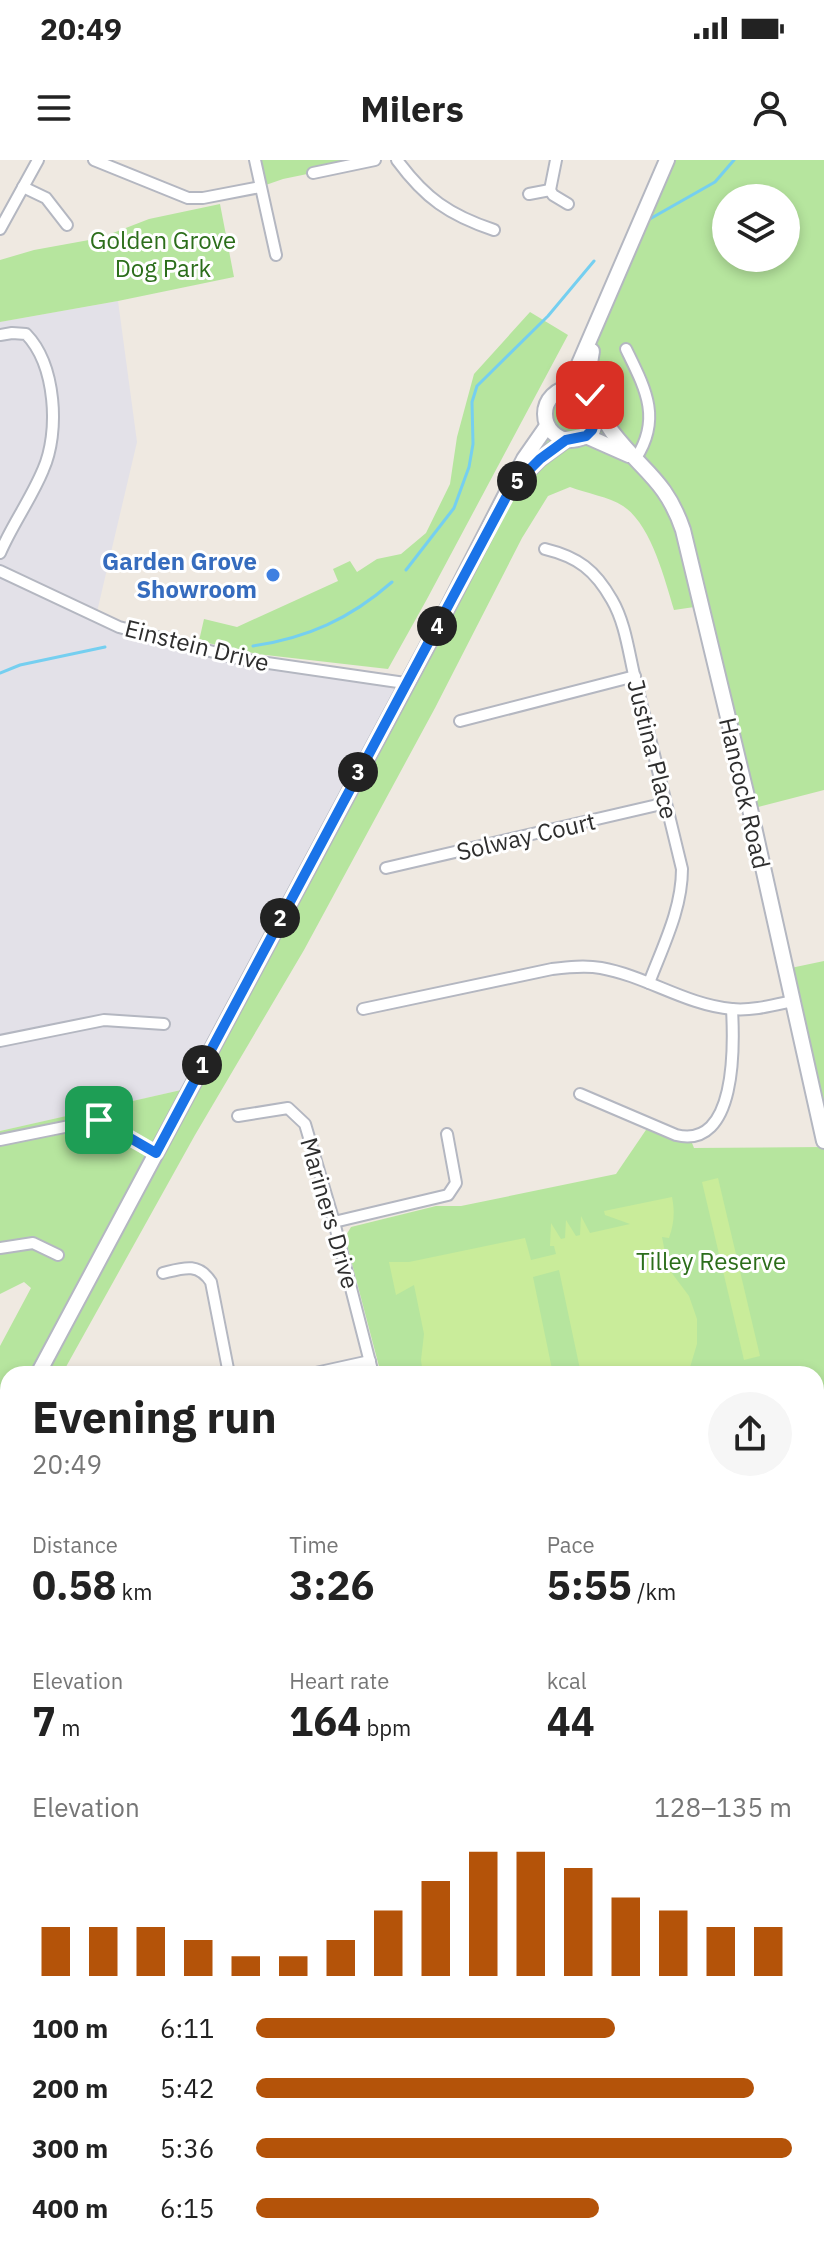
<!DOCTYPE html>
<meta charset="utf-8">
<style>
body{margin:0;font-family:"IBM Plex Sans",sans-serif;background:#f6f6f6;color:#222;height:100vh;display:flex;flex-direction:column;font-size:30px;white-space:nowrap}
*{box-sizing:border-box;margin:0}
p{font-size:26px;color:#767676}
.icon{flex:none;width:44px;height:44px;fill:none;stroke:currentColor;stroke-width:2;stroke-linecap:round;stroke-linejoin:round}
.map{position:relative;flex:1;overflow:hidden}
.side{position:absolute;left:0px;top:1206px;width:824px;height:888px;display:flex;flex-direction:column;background:#fff;border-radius:24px 24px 0 0;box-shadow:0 4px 12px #0003}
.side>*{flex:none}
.buttons{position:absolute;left:712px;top:24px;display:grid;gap:16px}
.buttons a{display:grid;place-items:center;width:88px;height:88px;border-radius:50%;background:#fff;box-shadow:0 4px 12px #0003;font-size:40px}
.pin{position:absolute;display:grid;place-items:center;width:68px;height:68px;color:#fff;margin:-34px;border-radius:16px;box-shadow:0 4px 12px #0006}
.km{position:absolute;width:40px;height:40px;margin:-20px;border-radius:50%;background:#222;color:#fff;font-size:22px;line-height:40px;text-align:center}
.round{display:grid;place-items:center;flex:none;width:84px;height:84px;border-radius:42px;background:#f6f6f6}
.head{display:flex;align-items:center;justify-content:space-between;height:136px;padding:0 32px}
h1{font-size:44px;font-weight:800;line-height:60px}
.metrics{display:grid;grid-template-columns:repeat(3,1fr);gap:12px;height:136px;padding:8px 32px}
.metrics div{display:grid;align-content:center}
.metrics b{font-size:40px;font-weight:800}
.metrics small{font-size:22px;font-weight:400}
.metrics p{font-size:22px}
.chart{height:224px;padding:16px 32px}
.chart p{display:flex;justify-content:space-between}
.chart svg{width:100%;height:144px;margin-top:8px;stroke:#b45309;stroke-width:6}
ul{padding:0 32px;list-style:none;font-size:26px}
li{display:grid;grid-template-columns:128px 96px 1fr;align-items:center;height:60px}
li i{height:20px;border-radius:10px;background:#b45309}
.status{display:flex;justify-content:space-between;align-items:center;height:56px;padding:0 40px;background:#fff;direction:ltr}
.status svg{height:22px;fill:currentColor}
header{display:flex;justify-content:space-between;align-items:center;height:104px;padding:0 32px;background:#fff;font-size:36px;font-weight:800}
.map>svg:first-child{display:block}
.industrial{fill:#e3e1e8}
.green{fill:#b6e59e;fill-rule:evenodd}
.pitch{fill:#c9ec9a}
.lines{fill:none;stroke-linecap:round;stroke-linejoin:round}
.stream{stroke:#75cff0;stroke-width:3}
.street-casing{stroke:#b4b7c1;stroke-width:14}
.secondary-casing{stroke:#b4b7c1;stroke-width:18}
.street{stroke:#fff;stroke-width:10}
.secondary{stroke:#fff;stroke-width:14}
.route-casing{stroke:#fff;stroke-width:16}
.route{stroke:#1a73e8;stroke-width:10}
.shop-dot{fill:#3f7fe0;stroke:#fff;stroke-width:3}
.labels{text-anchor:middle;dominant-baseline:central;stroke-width:6;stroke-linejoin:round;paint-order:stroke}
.park-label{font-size:24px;fill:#2c6e1b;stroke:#fff}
.shop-label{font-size:24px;font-weight:bold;fill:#366cbe;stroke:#fff;text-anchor:end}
.street-label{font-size:24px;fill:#2e2e2e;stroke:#fff}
</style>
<div class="status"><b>20:49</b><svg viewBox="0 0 49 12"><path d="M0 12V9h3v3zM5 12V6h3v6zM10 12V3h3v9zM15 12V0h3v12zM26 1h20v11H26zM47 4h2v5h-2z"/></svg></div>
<header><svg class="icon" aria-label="menu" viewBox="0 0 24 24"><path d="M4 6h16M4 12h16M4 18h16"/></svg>Milers<svg class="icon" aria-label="person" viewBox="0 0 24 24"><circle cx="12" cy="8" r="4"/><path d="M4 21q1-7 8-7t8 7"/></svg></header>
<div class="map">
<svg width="824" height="2094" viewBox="0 0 824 2094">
<rect width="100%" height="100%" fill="#efe9e1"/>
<polygon class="industrial" points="118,141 137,282 96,456 214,492 405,523 190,928 0,971 0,162"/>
<g class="green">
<polygon points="255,0 375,0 283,19 260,27"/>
<path d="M 673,0 L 824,0 L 824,630 L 750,649 L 701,446 L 674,450 C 665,420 651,364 623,346 C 609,337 586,333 570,327 L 548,336 L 522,378 L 435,548 L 304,790 L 195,975 L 62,1214 L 8,1214 L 8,1311 L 0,1325 L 0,1186 L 31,1128 L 24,1122 L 0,1134 L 0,971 L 190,928 L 573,214 ZM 726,38 L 786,38 L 786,98 L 726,98 Z"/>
<polygon points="220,44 234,117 118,141 0,162 0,100 34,90 100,78 149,59"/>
<polygon points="530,152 568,175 427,439 388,509 257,494 199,481 204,459 237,467 338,421 333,409 350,401 357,412 377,399 401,394 426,373 450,324 457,277 474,214"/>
<polygon points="824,801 824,981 786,809"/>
<polygon points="650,964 690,978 694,988 824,987 824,1581 816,1583 816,1214 381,1214 345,1077 351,1067 436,1046 461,1046 616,1014"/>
<polygon points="824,1666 824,1794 816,1788 816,1668"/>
<polygon points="0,2048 8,2049 8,2086 446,2086 439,2094 0,2094"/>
</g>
<g class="pitch">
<polygon points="718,1018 760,1196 744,1200 702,1022"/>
<path d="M 672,1037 C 675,1052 674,1064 669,1078 L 662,1077 L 668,1108 L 689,1136 L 697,1159 L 697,1184 L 688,1214 L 669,1214 L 671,1209 L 649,1214 L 581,1214 L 559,1110 L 533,1117 L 553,1214 L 423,1214 L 421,1200 L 424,1174 L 414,1125 L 396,1135 L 389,1102 L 409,1102 L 525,1078 L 531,1100 L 556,1094 L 554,1086 L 550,1086 L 551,1063 L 561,1079 L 565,1078 L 566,1060 L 576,1076 L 580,1075 L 581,1056 L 590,1073 L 630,1064 L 605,1055 L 604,1051 Z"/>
<polygon points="824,1388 824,1545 816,1546 816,1389"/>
</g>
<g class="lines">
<g class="stream">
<polyline points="648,60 715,22 734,0"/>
<polyline points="406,410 454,348 469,307 473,284 472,242 477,226 548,156 594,101"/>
<path d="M 253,486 C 307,478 350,459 392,422"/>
<polyline points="0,513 20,505 105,487"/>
<polyline points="816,1723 824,1719"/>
<polyline points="190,2094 291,2086"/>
</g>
<g class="street-casing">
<g id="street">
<polyline points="94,0 188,38 203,38 260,27"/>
<polyline points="255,0 276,95"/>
<path d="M 397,0 C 425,38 449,55 494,70"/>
<polyline points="556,0 550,30 553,35 568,44"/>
<polyline points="313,13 375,0"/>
<polyline points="23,27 46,38 67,65"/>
<polyline points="529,34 550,30"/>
<polyline points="0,69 38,0"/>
<path d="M 0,175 L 12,173 L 26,174 C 56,205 60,272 43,310 C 31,339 12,365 0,393"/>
<path d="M 626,189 C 645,228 662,258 636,298"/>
<path d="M 545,389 C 578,397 595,410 612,440 C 626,464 629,496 636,523 C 652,585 667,647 682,709 C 682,749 663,786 649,823"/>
<polyline points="0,411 119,467 240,499 405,523"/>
<polyline points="460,561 635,516"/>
<polyline points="386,708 666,643"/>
<path d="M 363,849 L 552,809 C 568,807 585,805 601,808 C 646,816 686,845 732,849 C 752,851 774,845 793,841"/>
<polyline points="0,881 104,860 164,864"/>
<path d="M 580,934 L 676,975 C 737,990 734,885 732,849"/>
<polyline points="238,956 288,948 305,964 334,1062 373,1214"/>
<polyline points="0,980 99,960 156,993"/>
<polyline points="334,1062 448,1035 456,1023 447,974"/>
<polyline points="0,1088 33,1083 58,1095"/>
<path d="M 163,1113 C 183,1108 198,1102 211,1122 L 229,1214"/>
<polyline points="311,1214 370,1201"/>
<polyline points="0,1468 8,1466"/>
<polyline points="0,1599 8,1598"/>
<polyline points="816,1788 824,1794"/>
<polyline points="0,1923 8,1923"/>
<polyline points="816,1946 824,1951"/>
<polyline points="0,2048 8,2049"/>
<polyline points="439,2094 445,2086"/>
<polyline points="594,2094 598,2086"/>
<polyline points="745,2094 749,2086"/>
</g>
</g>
<g class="secondary-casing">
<g id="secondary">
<polyline points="569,227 667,0"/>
<circle cx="571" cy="254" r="26"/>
<polyline points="590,235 588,215 592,191"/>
<path d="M 596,246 C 602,255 607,265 613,273 C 643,312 666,320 683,370 L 750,649 L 824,981"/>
<polyline points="586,276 629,295"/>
<polyline points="517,322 540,299 566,280"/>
<polyline points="38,1214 445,453 524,299 547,266"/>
<polyline points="0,1286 8,1271"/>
<polyline points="816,1583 824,1581"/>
<polyline points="0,1770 8,1768"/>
</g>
</g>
<use href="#street" class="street"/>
<use href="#secondary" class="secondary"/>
</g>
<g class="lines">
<g class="route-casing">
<polyline id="route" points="99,960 156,993 511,328 540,299 566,280 586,276 592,270 597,254 590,235"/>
</g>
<use href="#route" class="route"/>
</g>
<circle class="shop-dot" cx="273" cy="415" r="8"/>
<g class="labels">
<g class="park-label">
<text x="163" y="80">Golden Grove<tspan x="163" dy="28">Dog Park</tspan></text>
<text x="711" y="1101">Tilley Reserve</text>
</g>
<g class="shop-label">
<text x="257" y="401">Garden Grove<tspan x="257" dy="28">Showroom</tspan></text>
</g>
<g class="street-label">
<text transform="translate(197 485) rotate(14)">Einstein Drive</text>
<text transform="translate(653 589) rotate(76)">Justina Place</text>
<text transform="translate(745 633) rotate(77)">Hancock Road</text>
<text transform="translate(526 676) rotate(-13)">Solway Court</text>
<text transform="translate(330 1053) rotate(74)">Mariners Drive</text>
</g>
</g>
</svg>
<div class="buttons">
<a><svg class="icon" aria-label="layers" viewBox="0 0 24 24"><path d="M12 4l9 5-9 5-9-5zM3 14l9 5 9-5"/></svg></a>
</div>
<div class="pin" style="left:99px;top:960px;background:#1e9e55"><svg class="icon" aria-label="arrive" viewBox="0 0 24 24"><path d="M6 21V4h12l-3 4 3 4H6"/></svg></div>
<div class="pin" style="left:590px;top:235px;background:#d93025"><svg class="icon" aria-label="check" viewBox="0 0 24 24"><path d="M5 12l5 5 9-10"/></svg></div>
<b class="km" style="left:202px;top:905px">1</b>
<b class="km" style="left:280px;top:758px">2</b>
<b class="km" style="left:358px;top:612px">3</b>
<b class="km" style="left:437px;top:466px">4</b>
<b class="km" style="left:517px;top:321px">5</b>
<section class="side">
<div class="head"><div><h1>Evening run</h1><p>20:49</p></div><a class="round"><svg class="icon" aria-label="share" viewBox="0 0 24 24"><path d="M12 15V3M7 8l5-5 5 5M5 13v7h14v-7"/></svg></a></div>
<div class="metrics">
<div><p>Distance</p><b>0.58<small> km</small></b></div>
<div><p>Time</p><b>3:26</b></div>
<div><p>Pace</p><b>5:55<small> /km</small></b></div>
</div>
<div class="metrics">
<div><p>Elevation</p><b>7<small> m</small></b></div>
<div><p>Heart rate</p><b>164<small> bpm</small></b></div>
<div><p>kcal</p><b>44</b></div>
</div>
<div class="chart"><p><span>Elevation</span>128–135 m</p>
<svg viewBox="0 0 160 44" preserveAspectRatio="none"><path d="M5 44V29M15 44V29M25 44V29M35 44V33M45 44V38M55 44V38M65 44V33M75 44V24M85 44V15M95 44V6M105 44V6M115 44V11M125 44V20M135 44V24M145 44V29M155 44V29"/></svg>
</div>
<ul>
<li><b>100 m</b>6:11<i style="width:67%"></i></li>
<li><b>200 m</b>5:42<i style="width:93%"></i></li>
<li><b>300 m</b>5:36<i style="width:100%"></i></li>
<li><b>400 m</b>6:15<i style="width:64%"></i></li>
</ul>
</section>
</div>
